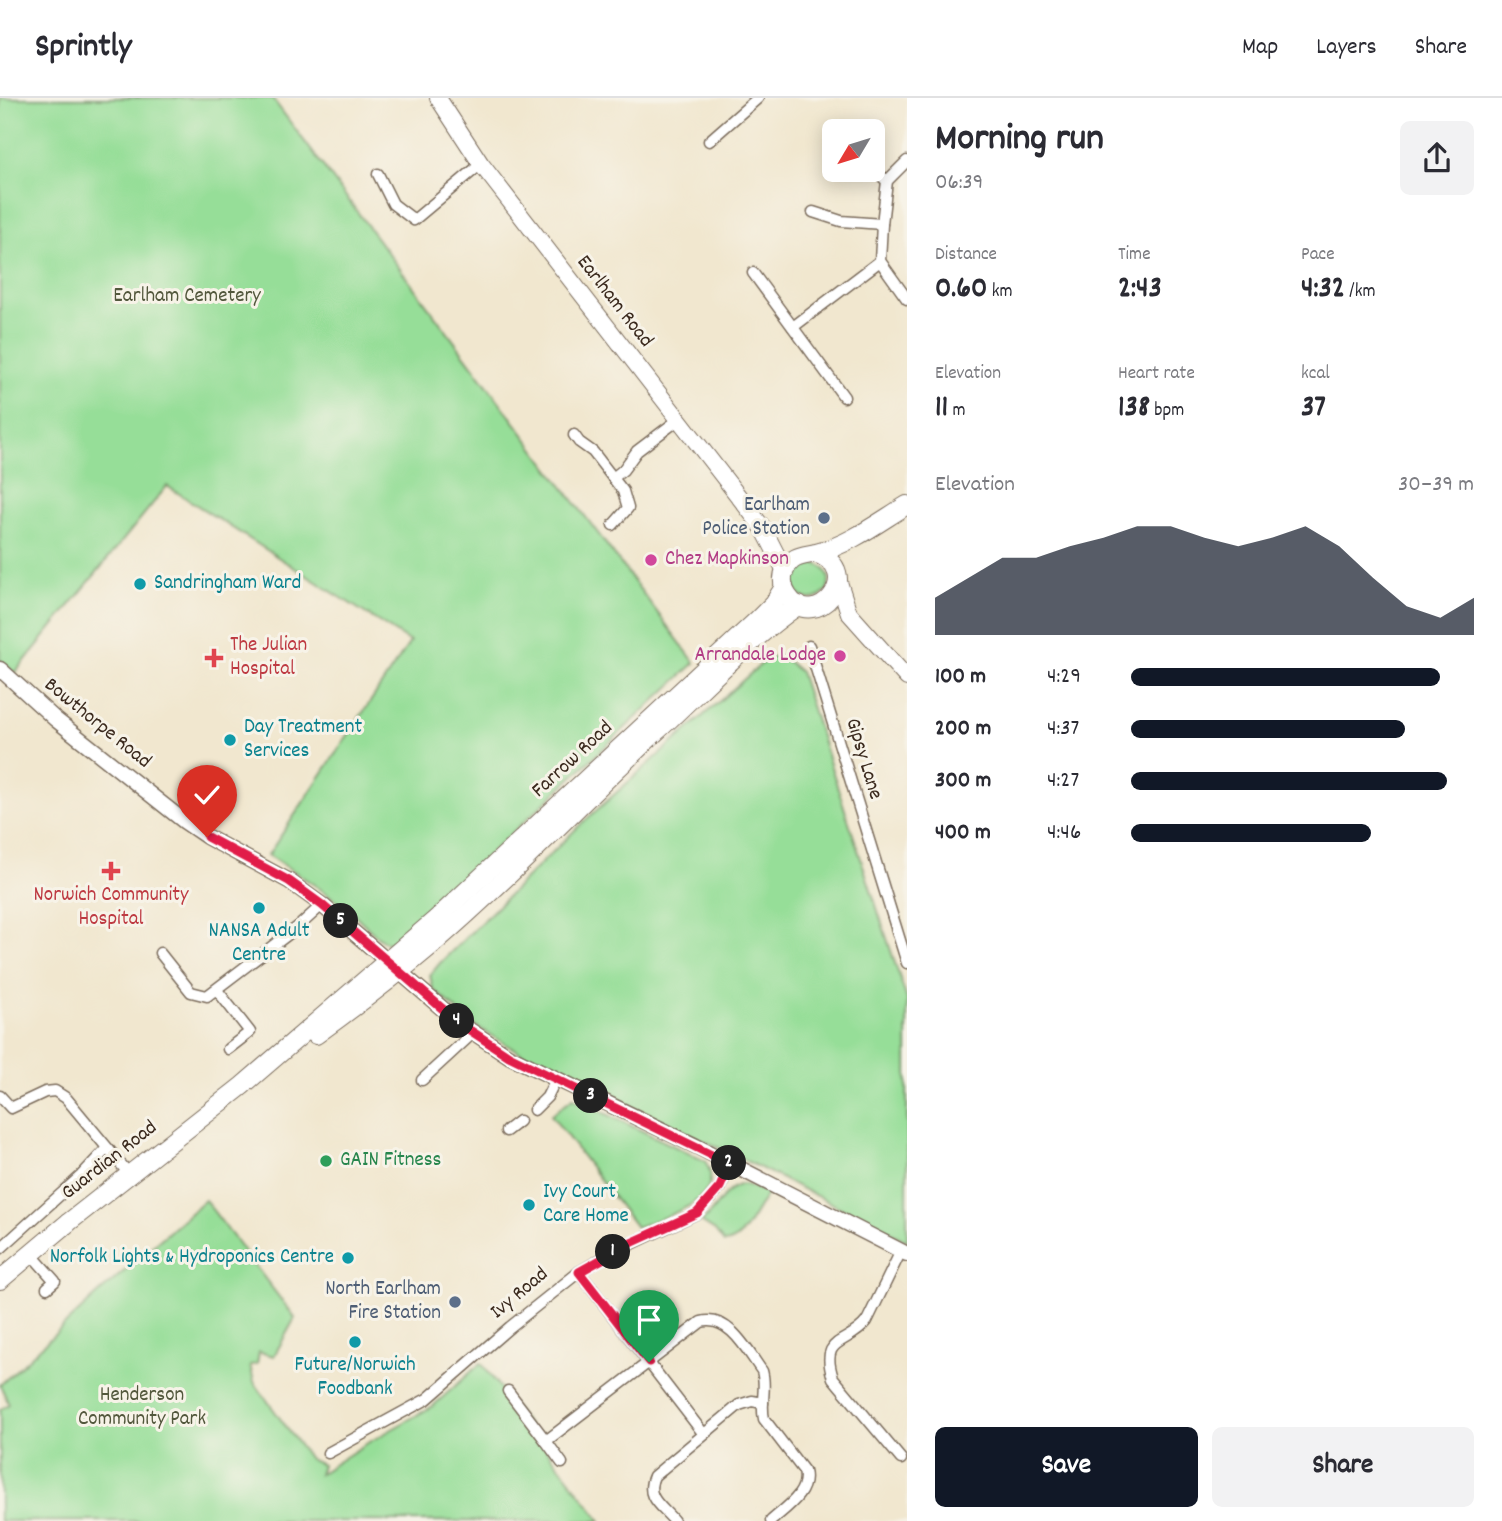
<!DOCTYPE html>
<meta charset="utf-8">
<style>
body{margin:0;font-family:Dekko,sans-serif;background:#f2f2f3;color:#2b2b33;height:100vh;display:flex;flex-direction:column;font-size:26px;white-space:nowrap}
*{box-sizing:border-box;margin:0}
p{font-size:23px;color:#7c7c81}
.icon{flex:none;width:38px;height:38px;fill:none;stroke:currentColor;stroke-width:2;stroke-linecap:round;stroke-linejoin:round}
.map{position:relative;flex:1;overflow:hidden}
.sheet{display:flex;flex-direction:column;background:#fff;width:595px}
.sheet>*{flex:none}
.needle{width:46px;rotate:232deg}
.fabs{position:absolute;left:822px;top:21px;display:grid;gap:14px}
.fabs a{display:grid;place-items:center;width:63px;height:63px;border-radius:10px;background:#fff;box-shadow:0 4px 18px #0003;font-size:35px}
.pin{position:absolute;display:grid;place-items:center;width:60px;height:60px;color:#fff;margin:-72px -30px;border-radius:50% 50% 50% 0;rotate:-45deg;box-shadow:0 0 7px #0007}
.pin .icon{rotate:45deg}
.km{position:absolute;width:35px;height:35px;margin:-18px;border-radius:50%;background:#222;color:#fff;font-size:19px;line-height:35px;text-align:center}
.round{display:grid;place-items:center;flex:none;width:74px;height:74px;border-radius:10px;background:#f2f2f3}
.summary{display:flex;align-items:center;justify-content:space-between;height:119px;padding:0 28px}
h1{font-size:38px;font-weight:700;line-height:52px}
.metrics{display:grid;grid-template-columns:repeat(3,1fr);gap:10px;height:119px;padding:7px 28px}
.metrics div{display:grid;align-content:center}
.metrics b{font-size:30px;font-weight:700}
.metrics small{font-size:19px;font-weight:400}
.metrics p{font-size:19px}
.chart{height:196px;padding:14px 28px}
.chart p{display:flex;justify-content:space-between}
.chart svg{width:100%;height:126px;margin-top:7px;fill:#111827;opacity:.7}
.primary-button{display:flex;gap:14px;margin-top:auto;padding:14px 28px}
.primary-button a{flex:1;height:80px;border-radius:10px;background:#111827;color:#fff;font-size:28px;font-weight:700;line-height:80px;text-align:center}
.primary-button a+a{background:#f2f2f3;color:#2b2b33}
ul{padding:0 28px;list-style:none;font-size:23px}
li{display:grid;grid-template-columns:112px 84px 1fr;align-items:center;height:52px}
li i{height:18px;border-radius:9px;background:#111827}
header{display:flex;align-items:center;gap:42px;box-sizing:border-box;height:98px;padding:0 35px;background:#fff;border-bottom:2px solid #e1e1e2}
header strong{font-size:33px}
nav{display:flex;gap:38px;margin-inline-start:auto;font-size:24px}
main{display:flex;flex:1;min-height:0}
.map>svg:first-child{display:block}
.green{fill:#96de98;stroke:#68845b;stroke-width:2}
.lines{fill:none;stroke-linecap:round;stroke-linejoin:round}
.minor-casing{stroke:#7b6c5c;stroke-width:13}
.tertiary-casing{stroke:#7b6c5c;stroke-width:17}
.secondary-casing{stroke:#7b6c5c;stroke-width:18}
.trunk-casing{stroke:#7b6c5c;stroke-width:20}
.minor{stroke:#fff;stroke-width:10}
.tertiary{stroke:#fff;stroke-width:14}
.secondary{stroke:#fff;stroke-width:16}
.trunk{stroke:#fff;stroke-width:18}
.route-casing{stroke:#fff;stroke-width:14}
.route{stroke:#e11d48;stroke-width:9}
.service-dot{fill:#5c6f8a;stroke:#f7f3e8;stroke-width:2.5}
.hotel-dot{fill:#d1479c;stroke:#f7f3e8;stroke-width:2.5}
.culture-dot{fill:#0f9aa8;stroke:#f7f3e8;stroke-width:2.5}
.health-dot{fill:#e0444e;stroke:#f7f3e8;stroke-width:2.5}
.leisure-dot{fill:#2e9e5b;stroke:#f7f3e8;stroke-width:2.5}
.labels{text-anchor:middle;dominant-baseline:central;stroke-width:6;stroke-linejoin:round;paint-order:stroke}
.park-label{font-size:21px;fill:#52573c;stroke:#f7f3e8}
.street-label{font-size:21px;fill:#3b2a1e;stroke:#f7f3e8}
.service-label{font-size:21px;fill:#4e5e75;stroke:#f7f3e8;text-anchor:end}
.hotel-label{font-size:21px;fill:#b23c85;stroke:#f7f3e8;text-anchor:start}
.culture-label{font-size:21px;fill:#0d838f;stroke:#f7f3e8;text-anchor:start}
.health-label{font-size:21px;fill:#be3a42;stroke:#f7f3e8;text-anchor:start}
.leisure-label{font-size:21px;fill:#27864d;stroke:#f7f3e8;text-anchor:start}
</style>
<header>
<strong>Sprintly</strong>
<nav><a>Map</a><a>Layers</a><a>Share</a></nav>
</header>
<main>
<div class="map">
<svg width="907" height="1423" viewBox="0 0 907 1423">
<rect width="100%" height="100%" fill="#f7f3e8"/>
<filter id="ink" filterUnits="userSpaceOnUse"><feTurbulence type="fractalNoise" baseFrequency=".0143" numOctaves="2"/><feDisplacementMap in="SourceGraphic" scale="14" xChannelSelector="R" yChannelSelector="G"/><feConvolveMatrix kernelMatrix="1 2 1 2 8 2 1 2 1" color-interpolation-filters="sRGB"/></filter>
<filter id="wash" filterUnits="userSpaceOnUse"><feTurbulence type="fractalNoise" baseFrequency=".00686" numOctaves="4" result="noise"/><feDisplacementMap in="SourceGraphic" scale="28" xChannelSelector="R" yChannelSelector="G"/><feGaussianBlur stdDeviation="1.57" result="paint"/><feColorMatrix in="noise" values="0 0 0 0 0 0 0 0 0 0 0 0 0 0 0 0 0 1.4 0 .05"/><feComposite in="paint" operator="in"/></filter>
<g filter="url(#wash)">
<rect width="100%" height="100%" fill="#f1e7cf"/>
<g class="green">
<path d="M 0,0 L 272,0 L 695,565 L 397,842 L 387,845 C 373,838 363,823 350,813 C 324,792 297,775 268,757 L 410,544 L 167,388 L 15,575 L 0,562 Z"/>
<circle cx="811" cy="483" r="18"/>
<polygon points="780,557 800,574 907,902 907,1143 730,1055 543,968 474,927 433,891 430,877 440,865 580,727 767,561"/>
<path d="M 573,1000 L 705,1063 C 730,1102 662,1120 636,1129 L 551,1017 Z"/>
<path d="M 744,1086 L 768,1095 C 756,1110 744,1145 724,1145 L 715,1133 L 701,1124 C 716,1113 726,1087 744,1086 Z"/>
<polygon points="205,1102 295,1220 274,1258 259,1254 257,1266 250,1267 254,1284 309,1361 322,1367 319,1376 364,1347 433,1308 481,1265 601,1423 0,1423 0,1312 9,1306 0,1287 97,1197"/>
</g>
</g>
<g filter="url(#ink)">
<g class="lines">
<g class="minor-casing">
<g id="minor">
<polyline points="709,43 758,0"/>
<polyline points="907,63 887,83 882,126 880,163 907,201"/>
<polyline points="873,71 887,83"/>
<polyline points="378,76 393,106 414,122 481,66"/>
<polyline points="813,114 841,123 882,126"/>
<polyline points="753,175 844,299"/>
<polyline points="793,229 880,163"/>
<polyline points="574,337 579,344 593,354 613,380 623,372 637,353 678,322"/>
<polyline points="613,427 628,410 623,393 613,380"/>
<polyline points="809,548 907,865"/>
<polyline points="160,855 191,894 207,898 299,828 322,807"/>
<polyline points="217,892 250,934 228,951"/>
<polyline points="422,982 473,935"/>
<polyline points="0,998 11,1010 45,994 55,993 66,1000 129,1076"/>
<polyline points="534,1012 547,999 556,981"/>
<polyline points="506,1033 519,1023"/>
<polyline points="0,1151 81,1078 107,1050"/>
<path d="M 901,1153 L 867,1223 C 848,1248 819,1237 833,1280 L 901,1361"/>
<polyline points="31,1156 55,1183 47,1190"/>
<polyline points="579,1174 703,1335"/>
<path d="M 508,1293 L 546,1343 L 701,1224 C 729,1216 748,1254 762,1273 C 767,1289 760,1305 764,1321 L 804,1373 C 810,1395 785,1410 771,1423"/>
<polyline points="546,1343 562,1365"/>
<polyline points="328,1355 427,1301 510,1229 579,1174 608,1157 697,1115 720,1089 731,1066"/>
<path d="M 674,1423 C 662,1408 644,1400 654,1378 L 739,1307 L 752,1303 L 763,1305"/>
</g>
</g>
<g class="tertiary-casing">
<polyline id="tertiary" points="0,571 55,621 185,724 207,739 289,783 322,807 459,925 509,958 696,1048 907,1156"/>
</g>
<g class="secondary-casing">
<g id="secondary">
<polyline points="438,0 481,66 763,430 785,473"/>
<polyline points="838,481 849,515 907,580"/>
</g>
</g>
<g class="trunk-casing">
<g id="trunk">
<path d="M 815,455 C 869,474 814,537 788,498 C 783,491 781,480 785,472 C 792,457 803,458 816,455 C 849,447 879,424 907,407"/>
<path d="M 316,937 C 356,908 395,878 433,846 C 511,779 581,704 656,634 C 700,594 750,540 799,507"/>
<polyline points="0,1182 69,1124 242,988 436,821 757,522 774,505 784,489"/>
</g>
</g>
<use href="#minor" class="minor"/>
<use href="#tertiary" class="tertiary"/>
<use href="#secondary" class="secondary"/>
<use href="#trunk" class="trunk"/>
</g>
</g>
<g class="lines" filter="url(#ink)">
<g class="route-casing">
<polyline id="route" points="207,739 289,783 322,807 459,925 509,958 730,1066 720,1089 697,1115 631,1145 579,1174 649,1264"/>
</g>
<use href="#route" class="route"/>
</g>
<g class="service-dot">
<circle cx="824" cy="420" r="7"/>
<circle cx="455" cy="1204" r="7"/>
</g>
<g class="hotel-dot">
<circle cx="651" cy="462" r="7"/>
<circle cx="840" cy="558" r="7"/>
</g>
<g class="culture-dot">
<circle cx="140" cy="486" r="7"/>
<circle cx="230" cy="642" r="7"/>
<circle cx="259" cy="810" r="7"/>
<circle cx="529" cy="1107" r="7"/>
<circle cx="348" cy="1160" r="7"/>
<circle cx="355" cy="1244" r="7"/>
</g>
<g class="health-dot">
<path d="M210.5 549.5h7v7h7v7h-7v7h-7v-7h-7v-7h7z"/>
<path d="M107.5 762.5h7v7h7v7h-7v7h-7v-7h-7v-7h7z"/>
</g>
<circle class="leisure-dot" cx="326" cy="1063" r="7"/>
<g class="labels">
<g class="park-label">
<text x="187" y="199">Earlham Cemetery</text>
<text x="142" y="1298">Henderson<tspan x="142" dy="24">Community Park</tspan></text>
</g>
<g class="street-label">
<text transform="translate(614 204) rotate(52)">Earlham Road</text>
<text transform="translate(97 626) rotate(39)">Bowthorpe Road</text>
<text transform="translate(863 661) rotate(73)">Gipsy Lane</text>
<text transform="translate(573 662) rotate(-43)">Farrow Road</text>
<text transform="translate(110 1063) rotate(-38)">Guardian Road</text>
<text transform="translate(520 1196) rotate(-40)">Ivy Road</text>
</g>
<g class="service-label">
<text x="810" y="408">Earlham<tspan x="810" dy="24">Police Station</tspan></text>
<text x="441" y="1192">North Earlham<tspan x="441" dy="24">Fire Station</tspan></text>
</g>
<g class="hotel-label">
<text x="665" y="462">Chez Mapkinson</text>
<text x="826" y="558" text-anchor="end">Arrandale Lodge</text>
</g>
<g class="culture-label">
<text x="154" y="486">Sandringham Ward</text>
<text x="244" y="630">Day Treatment<tspan x="244" dy="24">Services</tspan></text>
<text x="259" y="834" text-anchor="middle">NANSA Adult<tspan x="259" dy="24">Centre</tspan></text>
<text x="543" y="1095">Ivy Court<tspan x="543" dy="24">Care Home</tspan></text>
<text x="334" y="1160" text-anchor="end">Norfolk Lights &amp; Hydroponics Centre</text>
<text x="355" y="1268" text-anchor="middle">Future/Norwich<tspan x="355" dy="24">Foodbank</tspan></text>
</g>
<g class="health-label">
<text x="230" y="548">The Julian<tspan x="230" dy="24">Hospital</tspan></text>
<text x="111" y="798" text-anchor="middle">Norwich Community<tspan x="111" dy="24">Hospital</tspan></text>
</g>
<g class="leisure-label">
<text x="340" y="1063">GAIN Fitness</text>
</g>
</g>
</svg>
<div class="fabs">
<a><svg class="needle" viewBox="-14 -14 28 28"><path d="M0-13l5 13h-10z" fill="#e53935"/><path d="M0 13l5-13h-10z" fill="#7c7c81"/></svg></a>
</div>
<div class="pin" style="left:649px;top:1264px;background:#1e9e55"><svg class="icon" aria-label="arrive" viewBox="0 0 24 24"><path d="M6 21V4h12l-3 4 3 4H6"/></svg></div>
<div class="pin" style="left:207px;top:739px;background:#d93025"><svg class="icon" aria-label="check" viewBox="0 0 24 24"><path d="M5 12l5 5 9-10"/></svg></div>
<b class="km" style="left:613px;top:1154px">1</b>
<b class="km" style="left:729px;top:1065px">2</b>
<b class="km" style="left:591px;top:998px">3</b>
<b class="km" style="left:457px;top:923px">4</b>
<b class="km" style="left:341px;top:823px">5</b>
</div>
<section class="sheet">
<div class="summary"><div><h1>Morning run</h1><p>06:39</p></div><a class="round"><svg class="icon" aria-label="share" viewBox="0 0 24 24"><path d="M12 15V3M7 8l5-5 5 5M5 13v7h14v-7"/></svg></a></div>
<div class="metrics">
<div><p>Distance</p><b>0.60<small> km</small></b></div>
<div><p>Time</p><b>2:43</b></div>
<div><p>Pace</p><b>4:32<small> /km</small></b></div>
</div>
<div class="metrics">
<div><p>Elevation</p><b>11<small> m</small></b></div>
<div><p>Heart rate</p><b>138<small> bpm</small></b></div>
<div><p>kcal</p><b>37</b></div>
</div>
<div class="chart"><p><span>Elevation</span>30–39 m</p>
<svg viewBox="0 0 160 44" preserveAspectRatio="none"><path d="M0 44V31L10 24L20 17L30 17L40 13L50 10L60 6L70 6L80 10L90 13L100 10L110 6L120 13L130 24L140 34L150 38L160 31V44z"/></svg>
</div>
<ul>
<li><b>100 m</b>4:29<i style="width:90%"></i></li>
<li><b>200 m</b>4:37<i style="width:80%"></i></li>
<li><b>300 m</b>4:27<i style="width:92%"></i></li>
<li><b>400 m</b>4:46<i style="width:70%"></i></li>
</ul>
<div class="primary-button"><a>Save</a><a>Share</a></div>
</section>
</main>
